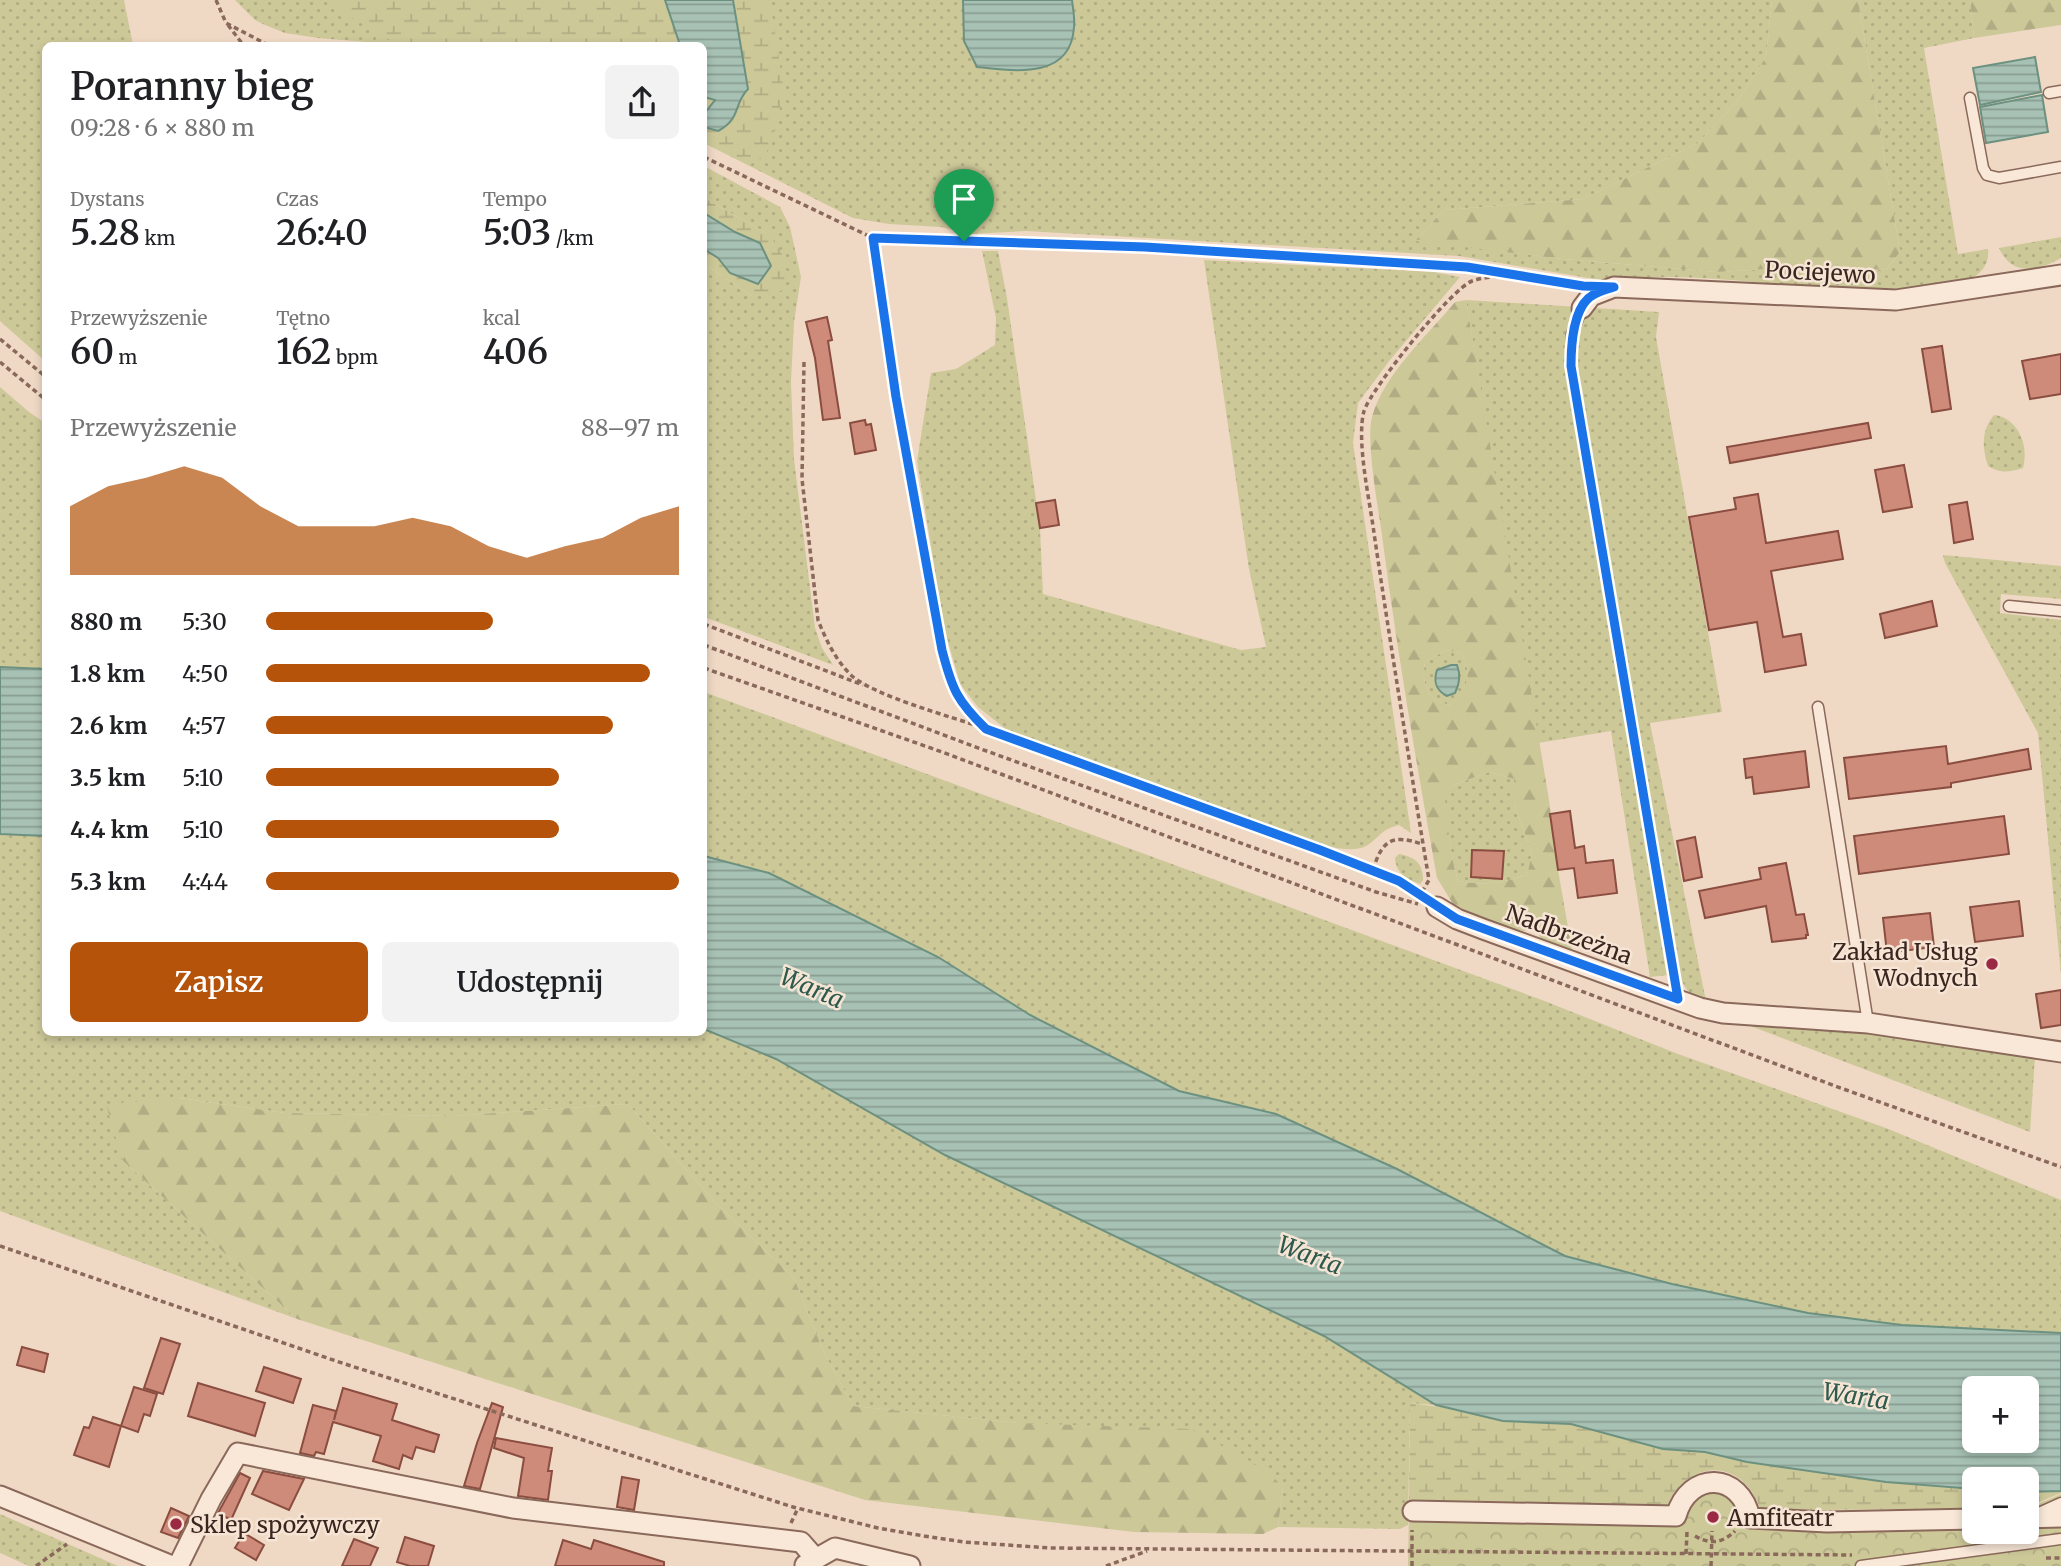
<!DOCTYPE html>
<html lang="pl">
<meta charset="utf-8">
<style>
body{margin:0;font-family:Merriweather,serif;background:#f2f2f2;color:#202124;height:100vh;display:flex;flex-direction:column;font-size:26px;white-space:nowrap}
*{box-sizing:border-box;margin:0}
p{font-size:23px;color:#757577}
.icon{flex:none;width:38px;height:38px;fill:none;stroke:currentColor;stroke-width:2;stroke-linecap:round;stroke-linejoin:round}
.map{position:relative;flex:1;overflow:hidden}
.details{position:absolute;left:42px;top:42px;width:665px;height:994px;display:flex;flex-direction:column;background:#fff;border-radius:10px;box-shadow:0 4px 10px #0003}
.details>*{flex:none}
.buttons{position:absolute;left:1962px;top:1376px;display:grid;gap:14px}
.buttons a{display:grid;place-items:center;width:77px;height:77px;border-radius:10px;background:#fff;box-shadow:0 4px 10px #0003;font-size:35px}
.pin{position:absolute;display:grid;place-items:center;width:60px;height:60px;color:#fff;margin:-72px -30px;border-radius:50% 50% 50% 0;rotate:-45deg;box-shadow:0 0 7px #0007}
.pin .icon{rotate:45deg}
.round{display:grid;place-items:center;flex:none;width:74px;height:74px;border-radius:10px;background:#f2f2f2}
.summary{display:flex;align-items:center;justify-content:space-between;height:119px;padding:0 28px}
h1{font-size:38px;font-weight:600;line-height:52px}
.figures{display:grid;grid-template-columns:repeat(3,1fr);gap:10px;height:119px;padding:7px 28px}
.figures div{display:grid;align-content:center}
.figures b{font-size:35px;font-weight:600}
.figures small{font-size:19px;font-weight:400}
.figures p{font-size:19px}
.chart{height:196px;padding:14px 28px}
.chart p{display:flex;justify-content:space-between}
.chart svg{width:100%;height:126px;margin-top:7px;fill:#b45309;opacity:.7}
.cta{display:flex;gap:14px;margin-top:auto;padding:14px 28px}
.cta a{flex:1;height:80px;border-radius:10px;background:#b45309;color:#fff;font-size:28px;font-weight:600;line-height:80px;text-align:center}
.cta a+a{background:#f2f2f2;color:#202124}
ul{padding:0 28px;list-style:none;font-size:23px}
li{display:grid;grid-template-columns:112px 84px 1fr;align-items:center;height:52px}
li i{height:18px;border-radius:9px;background:#b45309}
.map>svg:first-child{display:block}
.grass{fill:url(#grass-dots)}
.forest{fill:url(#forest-firs);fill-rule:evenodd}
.wetland{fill:url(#wetland-marsh)}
.park{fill:url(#park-crowns)}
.water{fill:url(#water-rules);stroke:#6d9180;stroke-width:2;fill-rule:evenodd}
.building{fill:#ce8b7a;stroke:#8a4d40;stroke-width:2}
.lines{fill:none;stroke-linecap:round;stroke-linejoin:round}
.lane-casing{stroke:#8a695a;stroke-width:13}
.street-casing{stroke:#8a695a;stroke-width:23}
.path{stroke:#8a695a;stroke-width:3.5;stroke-dasharray:5 3.5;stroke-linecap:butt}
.lane{stroke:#f9e8d8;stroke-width:10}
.street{stroke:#f9e8d8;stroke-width:19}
.route-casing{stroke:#fff;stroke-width:14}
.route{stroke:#1a73e8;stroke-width:9}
.poi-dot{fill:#9a2943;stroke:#f6e5d5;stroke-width:2.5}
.labels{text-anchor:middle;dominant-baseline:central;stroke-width:5;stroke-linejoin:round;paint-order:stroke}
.street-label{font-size:23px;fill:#3a261f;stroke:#f6e5d5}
.poi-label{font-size:23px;fill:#3a261f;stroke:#f6e5d5;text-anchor:start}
.water-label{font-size:24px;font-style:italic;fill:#2e5a4d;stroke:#f6e5d5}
</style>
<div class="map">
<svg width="2061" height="1566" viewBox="0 0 2061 1566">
<defs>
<pattern id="grass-dots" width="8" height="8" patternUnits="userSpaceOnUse" patternTransform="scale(1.75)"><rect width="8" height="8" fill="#cdc898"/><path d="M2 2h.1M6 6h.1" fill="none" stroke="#b1ac83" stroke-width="1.8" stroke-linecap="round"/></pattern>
<pattern id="forest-firs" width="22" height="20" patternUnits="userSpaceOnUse" patternTransform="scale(1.75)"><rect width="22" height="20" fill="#cdc898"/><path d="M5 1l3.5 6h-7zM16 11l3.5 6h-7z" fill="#b1ac83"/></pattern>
<pattern id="wetland-marsh" width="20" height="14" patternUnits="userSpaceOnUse" patternTransform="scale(1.75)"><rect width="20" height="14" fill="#cdc898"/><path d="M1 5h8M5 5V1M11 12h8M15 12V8" fill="none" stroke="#b1ac83"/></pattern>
<pattern id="park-crowns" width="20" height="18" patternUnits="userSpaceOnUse" patternTransform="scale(1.75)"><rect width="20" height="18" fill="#cdc898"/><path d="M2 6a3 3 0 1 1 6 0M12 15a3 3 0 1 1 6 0" fill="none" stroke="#b1ac83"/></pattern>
<pattern id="water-rules" width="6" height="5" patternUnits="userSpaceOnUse" patternTransform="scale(1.75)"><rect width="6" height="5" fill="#a7c2b4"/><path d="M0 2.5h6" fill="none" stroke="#899d92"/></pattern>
</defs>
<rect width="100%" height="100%" fill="#efd9c5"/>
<g class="grass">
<polygon points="0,0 124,0 133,45 46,46 45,361 0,321"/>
<path d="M 235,0 L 1772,0 L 1766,57 L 1738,100 L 1698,143 L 1583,199 L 1444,210 L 1416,240 L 1563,259 L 1717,272 L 1821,266 L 1886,270 L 1900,252 L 1858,0 L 1970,0 L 1974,38 L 1924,48 L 1958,254 L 1988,249 C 1990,262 1982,274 1970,279 C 1960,284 1945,284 1933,285 C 1825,302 1714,265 1606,281 L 1459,256 L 1026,231 L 970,234 L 941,227 L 889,224 L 853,218 L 704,143 L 704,46 L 414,46 L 318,38 L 285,33 L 265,25 L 255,20 Z"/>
<polygon points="704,166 780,207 790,227 801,277 794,322 791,382 794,459 815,628 822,648 833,665 704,617 704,264 752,296 770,235 704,198"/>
<path d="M 2061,237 L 2061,258 C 2038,271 2012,277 1999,248 Z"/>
<path d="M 982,251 L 998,251 L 1007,298 L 1040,528 L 1043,594 L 1241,650 L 1266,647 L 1249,569 L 1204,260 L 1434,272 L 1460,277 L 1390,360 L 1358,403 L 1353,443 L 1411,833 L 1399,825 C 1379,830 1380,838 1366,846 C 1351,854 1322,845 1306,840 L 1071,756 L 1007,730 L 978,707 L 960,684 L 945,631 L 917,461 L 931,373 L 956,369 L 995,345 L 996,318 Z"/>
<polygon points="1466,300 1659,312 1656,337 1722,712 1650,723 1706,1001 1689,993 1681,980 1668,975 1650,977 1611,731 1538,743"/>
<polygon points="0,387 29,412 45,423 45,669 0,667"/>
<path d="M 1994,415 C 2019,418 2029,447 2023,468 C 2009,472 2001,474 1988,466 C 1982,447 1981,431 1994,415 Z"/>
<polygon points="1943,555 2061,566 2061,599 2001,594 2000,613 2061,620 2061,975 2038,733 1945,563"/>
<path d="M 1446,650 L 1461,653 C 1473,671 1468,693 1450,705 C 1427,701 1421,684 1425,662 Z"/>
<polygon points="704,692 1542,1000 1678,1054 1886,1128 2061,1200 2061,1333 1902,1325 1808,1313 1672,1284 1565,1256 1397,1169 1276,1114 1179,1091 1030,1015 938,957 769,873 704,856"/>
<path d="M 1489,772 L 1514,779 L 1514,804 L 1532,853 L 1527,875 C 1502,883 1484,886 1458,881 C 1449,852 1448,822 1443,791 L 1456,784 Z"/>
<polygon points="0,834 45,836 46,1032 704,1032 704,1029 776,1059 945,1155 1324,1336 1436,1405 1410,1403 1408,1525 1400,1529 1278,1527 1283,1487 1018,1423 853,1406 824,1353 794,1278 714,1201 628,1104 452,1116 285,1113 179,1098 122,1160 297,1319 0,1211"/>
<path d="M 1399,854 C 1415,857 1423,863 1423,880 L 1420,884 C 1406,879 1396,873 1395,858 Z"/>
<polygon points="1745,1024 1862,1031 2035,1056 2030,1132"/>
<polygon points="0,1514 118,1566 29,1566 0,1553"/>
</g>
<g class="forest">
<polygon points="1772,0 1858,0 1900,252 1886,270 1821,266 1717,272 1563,259 1415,241 1444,210 1583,199 1698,143 1738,100 1766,57"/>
<polygon points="1970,0 2061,0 2061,25 1974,38"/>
<path d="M 1466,300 L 1549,800 L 1558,870 L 1572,950 L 1540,938 L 1538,928 L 1530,925 L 1525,931 L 1503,928 L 1453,904 L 1437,878 C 1416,761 1396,645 1381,528 C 1377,502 1366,439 1372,417 C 1384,374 1427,336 1455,302 ZM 1446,650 L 1461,653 C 1473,671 1468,692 1450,705 C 1427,701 1421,684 1425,662 ZM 1489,772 L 1514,779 L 1514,804 L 1532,853 L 1527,875 C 1502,883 1484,886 1458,881 C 1449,852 1448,821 1444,791 L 1456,784 Z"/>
<polygon points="179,1098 285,1113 452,1116 628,1104 714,1201 794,1278 824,1353 853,1406 1018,1423 1191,1429 1266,1470 1283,1487 1278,1527 1263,1534 1134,1532 865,1500 297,1319 122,1160 106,1104"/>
</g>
<g class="wetland">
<polygon points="325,0 665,0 680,45 414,45 393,42 337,9"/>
<polygon points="733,0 770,0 784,92 772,140 765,156 747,164 704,143 704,127 718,131 737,113 743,94 748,89"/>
<polygon points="704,198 770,235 783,256 785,290 752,296 704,264 704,249 718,258 730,273 760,243 735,232 704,213"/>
<path d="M 1410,1403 L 1571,1424 L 1663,1449 L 1705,1452 L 1747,1462 L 1886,1482 L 1974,1489 L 1974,1508 L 1824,1510 L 1760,1508 C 1757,1503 1755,1495 1750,1489 C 1723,1456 1682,1470 1667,1506 L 1409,1502 Z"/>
<polygon points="2061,1491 2061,1493 2027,1507 2026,1492"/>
</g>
<path class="park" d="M 1695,1478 L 1756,1512 L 1827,1514 L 1974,1510 L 1974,1531 L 2026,1531 L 2027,1509 L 2061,1494 L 2061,1566 L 1408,1566 L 1409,1506 L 1670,1510 C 1675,1494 1682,1487 1695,1478 Z"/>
<g class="water">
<path d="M 665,0 L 733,0 L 748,89 C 733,104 742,118 718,131 L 704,127 L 704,114 L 715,100 L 704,97 L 704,46 L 680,45 Z"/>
<path d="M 963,0 L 1072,0 C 1073,9 1075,19 1074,27 C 1071,80 1014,71 977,67 L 964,41 Z"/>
<polygon points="2035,57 2041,92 1980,105 1973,68"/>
<polygon points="2042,95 2048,132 1986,143 1980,107"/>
<polygon points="704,213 735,232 760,243 771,266 758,284 730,273 718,258 704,249"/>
<path d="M 1451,665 L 1457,665 C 1461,675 1460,683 1455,693 L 1447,696 C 1436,690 1433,682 1437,670 Z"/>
<polygon points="0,667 45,669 45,836 0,834"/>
<path d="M 704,856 L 769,873 L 938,957 L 1030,1015 L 1179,1091 L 1276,1114 L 1397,1169 L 1565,1256 L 1672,1284 L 1808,1313 L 1902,1325 L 2061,1333 L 2061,1491 L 2027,1492 L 2026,1479 L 1974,1479 L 1974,1489 L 1886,1482 L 1747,1462 L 1705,1452 L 1663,1449 L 1571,1424 L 1503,1421 L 1436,1405 L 1324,1336 L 945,1155 L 776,1059 L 704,1029 ZM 1974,1388 L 2026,1388 L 2026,1440 L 1974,1440 Z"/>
</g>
<g class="building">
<polygon points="827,317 832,340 828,341 840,418 823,420 815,358 806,322"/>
<polygon points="1942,346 1951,409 1932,412 1922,349"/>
<polygon points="2061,354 2061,394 2030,399 2022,361"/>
<polygon points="865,420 866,425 871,424 876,450 855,454 850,423"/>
<polygon points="1868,423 1871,438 1730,463 1727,447"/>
<polygon points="1904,465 1912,507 1883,512 1875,470"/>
<polygon points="1758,494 1766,543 1838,531 1843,559 1771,571 1783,637 1801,634 1806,665 1765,672 1757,622 1709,630 1689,517 1736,509 1734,498"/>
<polygon points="1055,500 1059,525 1040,528 1036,503"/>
<polygon points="1967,502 1973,539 1954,543 1949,505"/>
<polygon points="1932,601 1937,626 1885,638 1880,614"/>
<polygon points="1946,746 1948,764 2028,749 2031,769 1951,783 1951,787 1849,799 1844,758"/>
<polygon points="1805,751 1809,787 1754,794 1752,777 1746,778 1744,759"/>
<polygon points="1570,811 1575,848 1584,846 1586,863 1613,860 1617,893 1578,898 1574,868 1558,870 1550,814"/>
<polygon points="2004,816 2009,854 1859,874 1854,836"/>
<polygon points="1695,837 1702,877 1684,881 1677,841"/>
<polygon points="1472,850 1504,851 1502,879 1471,877"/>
<polygon points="1786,863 1796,915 1804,914 1808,935 1806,935 1806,938 1772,942 1766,906 1705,918 1699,891 1761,879 1759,868"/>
<polygon points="2019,901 2023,936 1975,942 1970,907"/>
<polygon points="1930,913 1934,947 1887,953 1883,918"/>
<polygon points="2061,990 2061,1025 2041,1028 2036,994"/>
<polygon points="161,1338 180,1344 163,1394 144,1388"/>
<polygon points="22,1347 48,1354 44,1372 17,1365"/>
<polygon points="264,1367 301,1379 293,1403 256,1391"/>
<polygon points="198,1383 265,1403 255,1436 188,1416"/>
<polygon points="134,1387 157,1394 150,1416 144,1414 138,1432 121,1426"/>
<polygon points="343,1388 397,1404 392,1420 439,1435 434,1452 416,1447 412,1459 403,1455 399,1469 373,1461 381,1436 333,1422 324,1454 316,1452 314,1456 300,1453 313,1405 336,1411 334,1420"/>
<polygon points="492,1403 503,1407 480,1489 464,1486 477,1443"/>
<polygon points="93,1417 121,1426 109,1467 74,1455 84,1427 89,1428"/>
<polygon points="496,1438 552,1448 548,1471 552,1471 548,1500 518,1496 524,1458 494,1448"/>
<polygon points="263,1471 304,1479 289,1510 252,1494"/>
<polygon points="240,1473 250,1478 231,1520 218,1513"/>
<polygon points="622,1477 639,1480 634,1510 617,1507"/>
<polygon points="171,1508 189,1516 178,1538 161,1532"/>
<polygon points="244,1533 264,1545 256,1560 235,1548"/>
<polygon points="405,1537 434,1546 428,1566 410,1566 397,1562"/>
<polygon points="354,1539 378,1548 370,1566 342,1566"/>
<polygon points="563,1540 591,1549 594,1540 664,1562 664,1566 555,1566"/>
</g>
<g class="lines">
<g class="lane-casing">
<g id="lane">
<polyline points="2049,93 2061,91"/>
<polyline points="1970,98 1983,168 1987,175 1999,178 2061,167"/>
<polyline points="1582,308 1572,334 1571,366 1678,999"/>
<polyline points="2009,606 2061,611"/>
<polyline points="1818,707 1868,1023"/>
<polyline points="2041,1512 2061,1503"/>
<polyline points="1861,1566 2061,1539"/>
</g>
</g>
<g class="street-casing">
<g id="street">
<polyline points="1582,308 1591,296 1614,287 1896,300 2061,275"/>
<polyline points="1437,907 1457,919 1483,929 1700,1008 1723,1013 1868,1023 2061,1052"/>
<polyline points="0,1496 172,1566"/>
<path d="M 1413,1511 L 1676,1516 C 1689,1470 1741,1472 1750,1518 L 1827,1522 L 1974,1519"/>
<polyline points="2026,1518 2061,1517"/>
<polyline points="805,1565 835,1548 910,1566"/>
<polyline points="178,1566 211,1499 238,1453 513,1508 801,1542 815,1558"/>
</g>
</g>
<g class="path">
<polyline points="216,0 226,23 270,46"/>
<polyline points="228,25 244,46"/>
<polyline points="704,157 873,238 1145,247 1467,267 1577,285"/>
<path d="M 873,238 L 896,397 L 942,650 C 952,690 956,700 986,728 L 1320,850 L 1399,881 L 1421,895"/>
<polyline points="0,339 46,377"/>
<polyline points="0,362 46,400"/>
<path d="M 804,362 L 802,479 L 818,620 C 826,640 836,661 852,676 C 875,696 952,717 984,728"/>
<polyline points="704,624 863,685"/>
<polyline points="704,645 981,749 1376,892 1418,904"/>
<polyline points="704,668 942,752 1835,1086 2061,1167"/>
<path d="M 1373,870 C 1382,840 1392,834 1422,844"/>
<path d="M 1422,892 L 1429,880 C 1410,765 1391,649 1374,533 C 1370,502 1356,441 1364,411 C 1371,389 1451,289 1472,281 C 1483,277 1497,277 1509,275"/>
<polyline points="0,1246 345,1364 793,1507 878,1528 924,1536 964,1542 1050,1548 1852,1555"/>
<polyline points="1970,1483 1974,1483"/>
<polyline points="2026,1484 2031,1485"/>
<polyline points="791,1523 798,1508"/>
<path d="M 1695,1536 C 1710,1545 1723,1543 1735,1531"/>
<polyline points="1686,1554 1687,1532"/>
<polyline points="2046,1558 2061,1558"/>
<polyline points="36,1566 67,1544"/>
<polyline points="1106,1566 1147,1551"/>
<polyline points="1412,1566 1412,1530"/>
<polyline points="1711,1566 1712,1531"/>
</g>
<use href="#lane" class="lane"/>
<use href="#street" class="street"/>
</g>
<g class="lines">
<g class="route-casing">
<path id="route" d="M 873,238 L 1145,247 L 1467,267 L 1583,286 L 1614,287 C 1607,289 1599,291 1593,295 C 1573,306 1571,346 1571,366 L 1678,999 L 1457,919 L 1399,881 L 1320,850 L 986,729 C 957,701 952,689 942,650 L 896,397 Z"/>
</g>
<use href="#route" class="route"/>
</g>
<g class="poi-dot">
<circle cx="1992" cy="964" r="7"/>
<circle cx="1713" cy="1517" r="7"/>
<circle cx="176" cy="1524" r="7"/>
</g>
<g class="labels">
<g class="street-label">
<text transform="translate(1820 272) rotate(3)">Pociejewo</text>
<text transform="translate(1569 934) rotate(20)">Nadbrzeżna</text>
</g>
<g class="poi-label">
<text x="1978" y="951" text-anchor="end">Zakład Usług<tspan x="1978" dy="26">Wodnych</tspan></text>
<text x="1727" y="1517">Amfiteatr</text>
<text x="190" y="1524">Sklep spożywczy</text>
</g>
<g class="water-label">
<text transform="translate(812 988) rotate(23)">Warta</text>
<text transform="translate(1310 1255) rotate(21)">Warta</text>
<text transform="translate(1856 1396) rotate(9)">Warta</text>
</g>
</g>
</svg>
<div class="buttons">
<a>+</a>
<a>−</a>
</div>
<div class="pin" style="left:964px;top:241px;background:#1e9e55"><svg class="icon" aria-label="arrive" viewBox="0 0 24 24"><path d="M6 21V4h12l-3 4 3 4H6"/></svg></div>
<section class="details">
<div class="summary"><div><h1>Poranny bieg</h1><p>09:28 · 6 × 880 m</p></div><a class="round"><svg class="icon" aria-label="share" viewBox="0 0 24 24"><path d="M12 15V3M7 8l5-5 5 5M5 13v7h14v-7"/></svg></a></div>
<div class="figures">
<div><p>Dystans</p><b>5.28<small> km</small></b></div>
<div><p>Czas</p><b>26:40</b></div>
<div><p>Tempo</p><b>5:03<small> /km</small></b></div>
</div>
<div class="figures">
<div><p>Przewyższenie</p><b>60<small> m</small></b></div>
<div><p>Tętno</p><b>162<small> bpm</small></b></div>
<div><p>kcal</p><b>406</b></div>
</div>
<div class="chart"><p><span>Przewyższenie</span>88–97 m</p>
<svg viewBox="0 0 160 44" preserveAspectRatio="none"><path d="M0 44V20L10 13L20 10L30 6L40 10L50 20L60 27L70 27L80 27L90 24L100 27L110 34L120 38L130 34L140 31L150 24L160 20V44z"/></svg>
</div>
<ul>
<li><b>880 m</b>5:30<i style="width:55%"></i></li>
<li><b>1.8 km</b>4:50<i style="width:93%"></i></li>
<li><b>2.6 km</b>4:57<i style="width:84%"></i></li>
<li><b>3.5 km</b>5:10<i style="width:71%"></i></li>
<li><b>4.4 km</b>5:10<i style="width:71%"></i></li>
<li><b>5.3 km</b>4:44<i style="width:100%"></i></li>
</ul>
<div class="cta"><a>Zapisz</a><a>Udostępnij</a></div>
</section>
</div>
